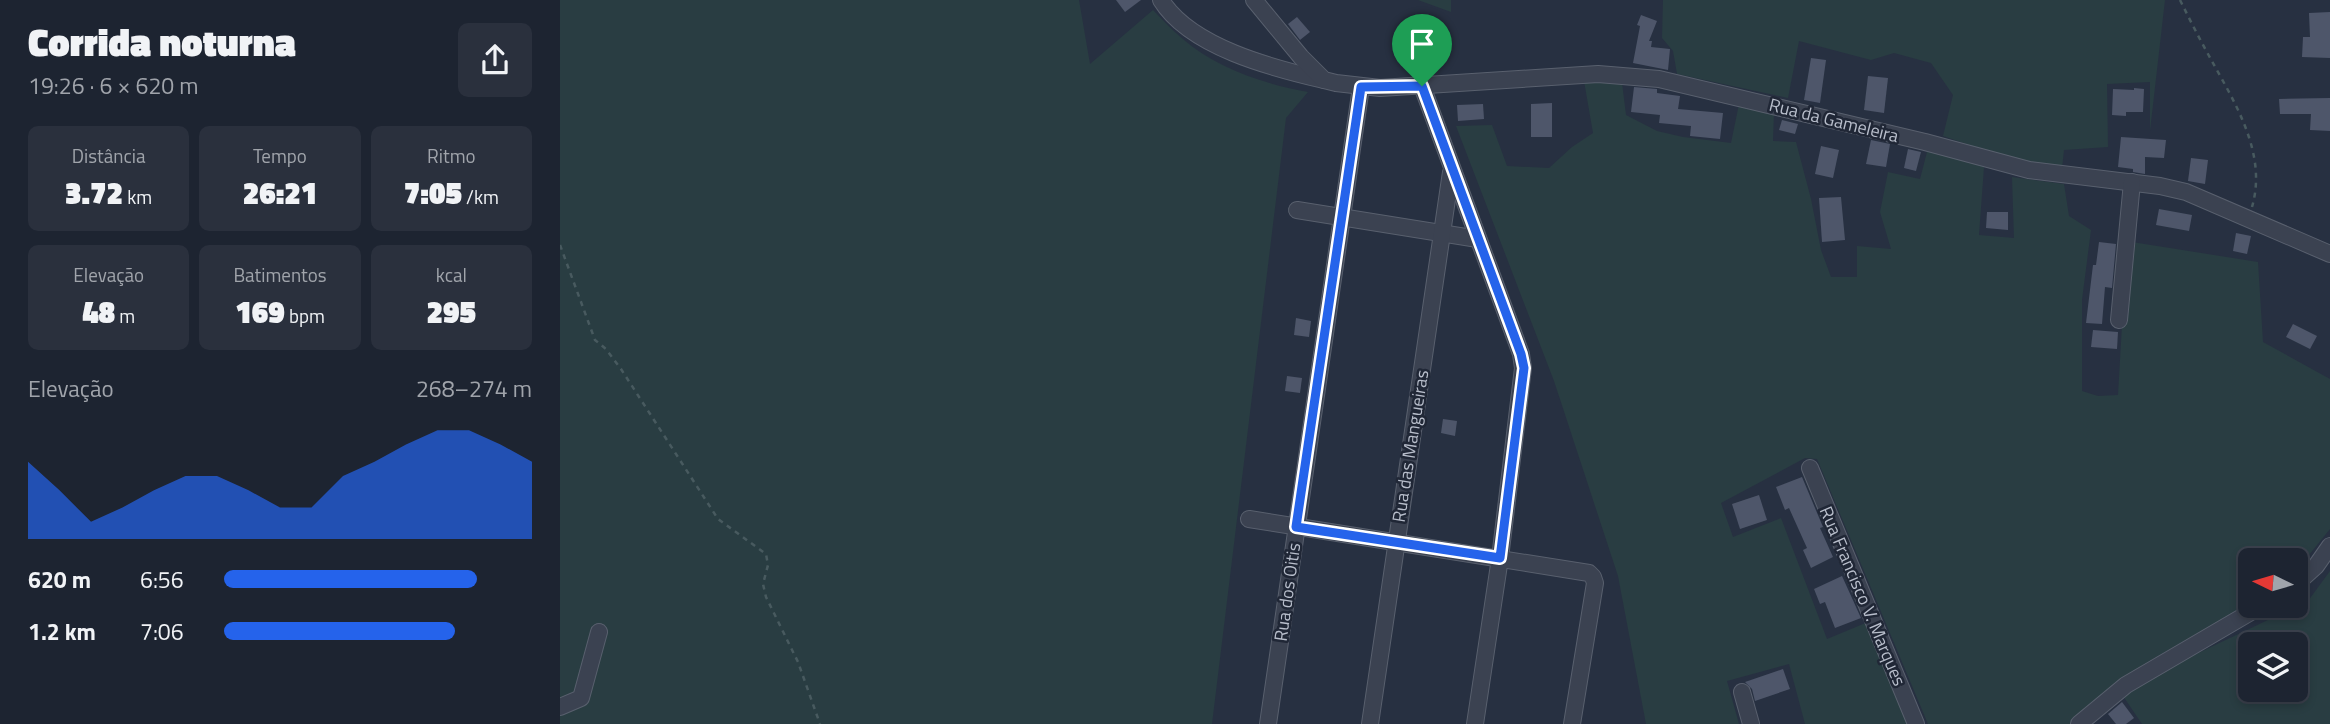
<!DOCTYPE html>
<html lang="pt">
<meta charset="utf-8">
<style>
body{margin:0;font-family:"Titillium Web",sans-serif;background:#2a303d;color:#f1f3f6;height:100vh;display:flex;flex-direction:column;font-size:26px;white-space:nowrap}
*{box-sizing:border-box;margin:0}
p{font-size:23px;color:#a0a4ab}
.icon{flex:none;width:38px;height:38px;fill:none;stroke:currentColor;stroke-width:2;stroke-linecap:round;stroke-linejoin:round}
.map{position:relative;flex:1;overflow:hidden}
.sheet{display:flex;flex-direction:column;background:#1d2431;width:560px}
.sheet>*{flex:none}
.needle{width:46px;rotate:275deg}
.tools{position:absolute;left:1678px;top:548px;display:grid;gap:14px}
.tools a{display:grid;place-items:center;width:70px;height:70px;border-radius:10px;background:#1d2431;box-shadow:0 4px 10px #0003,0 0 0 2px #3b414d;font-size:35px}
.pin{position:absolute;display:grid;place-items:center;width:60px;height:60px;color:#fff;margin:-72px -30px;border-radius:50% 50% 50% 0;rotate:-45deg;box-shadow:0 0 7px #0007}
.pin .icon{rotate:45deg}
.round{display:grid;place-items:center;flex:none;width:74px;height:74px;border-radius:10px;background:#2a303d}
.headline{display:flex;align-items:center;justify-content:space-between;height:119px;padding:0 28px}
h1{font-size:38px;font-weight:800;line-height:52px}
.figures{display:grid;grid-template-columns:repeat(3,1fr);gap:10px;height:119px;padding:7px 28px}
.figures div{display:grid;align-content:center;border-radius:10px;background:#2a303d;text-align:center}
.figures b{font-size:30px;font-weight:800}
.figures small{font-size:19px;font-weight:400}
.figures p{font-size:19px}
.chart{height:196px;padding:14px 28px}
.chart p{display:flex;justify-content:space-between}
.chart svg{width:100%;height:126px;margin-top:7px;fill:#2563eb;opacity:.7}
ul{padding:0 28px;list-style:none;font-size:23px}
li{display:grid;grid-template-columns:112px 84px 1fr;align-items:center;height:52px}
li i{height:18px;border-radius:9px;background:#2563eb}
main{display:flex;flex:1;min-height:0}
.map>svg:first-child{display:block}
.green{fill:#293d42;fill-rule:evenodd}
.building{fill:#4e566a}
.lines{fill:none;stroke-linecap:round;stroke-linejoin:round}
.minor-casing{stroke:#59606e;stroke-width:18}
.path{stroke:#485a5f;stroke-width:2.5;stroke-dasharray:5 5;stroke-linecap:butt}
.minor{stroke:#3b4251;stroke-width:16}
.route-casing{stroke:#fff;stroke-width:14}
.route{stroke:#2563eb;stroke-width:9}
.labels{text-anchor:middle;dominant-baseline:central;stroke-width:5;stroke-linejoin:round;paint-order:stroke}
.street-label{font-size:18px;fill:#b8becb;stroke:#202736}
</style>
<main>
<section class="sheet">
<div class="headline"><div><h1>Corrida noturna</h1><p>19:26 · 6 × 620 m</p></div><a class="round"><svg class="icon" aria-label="share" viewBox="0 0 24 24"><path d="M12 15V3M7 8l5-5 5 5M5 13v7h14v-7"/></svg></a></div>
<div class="figures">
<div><p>Distância</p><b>3.72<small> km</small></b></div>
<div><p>Tempo</p><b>26:21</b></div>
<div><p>Ritmo</p><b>7:05<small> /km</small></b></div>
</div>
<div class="figures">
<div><p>Elevação</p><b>48<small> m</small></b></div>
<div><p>Batimentos</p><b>169<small> bpm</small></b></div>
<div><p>kcal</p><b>295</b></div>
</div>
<div class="chart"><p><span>Elevação</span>268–274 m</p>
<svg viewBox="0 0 160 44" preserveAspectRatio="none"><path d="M0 44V17L10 27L20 38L30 33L40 27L50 22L60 22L70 27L80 33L90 33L100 22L110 17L120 11L130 6L140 6L150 11L160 17V44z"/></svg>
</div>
<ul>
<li><b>620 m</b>6:56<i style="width:82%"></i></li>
<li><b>1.2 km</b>7:06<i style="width:75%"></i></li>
</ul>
</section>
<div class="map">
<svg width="1770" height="724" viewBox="0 0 1770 724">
<rect width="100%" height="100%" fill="#273041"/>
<g class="green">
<path d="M 0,0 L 519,0 L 530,64 L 593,10 C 603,20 613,31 624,40 C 656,68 707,85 748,92 L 726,118 L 652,724 L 0,724 Z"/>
<polygon points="858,0 891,0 891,12"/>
<polygon points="1103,0 1605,0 1590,131 1590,82 1547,84 1548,147 1504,150 1502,169 1450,159 1383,136 1393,95 1371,63 1334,53 1311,60 1239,41 1228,98 1117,74 1113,51 1102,38"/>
<polygon points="1024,81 1062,83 1066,115 1097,131 1123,137 1171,143 1179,104 1214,112 1213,141 1236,142 1251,199 1261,250 1271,277 1297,277 1297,246 1331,249 1320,212 1328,172 1360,179 1368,148 1424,167 1419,235 1454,238 1452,177 1504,184 1509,216 1531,230 1522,300 1522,391 1538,396 1558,395 1562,325 1572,242 1698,262 1703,342 1770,379 1770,529 1736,571 1736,560 1690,560 1690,603 1586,663 1563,679 1511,724 1368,724 1257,459 1245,458 1161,503 1173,537 1221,518 1267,639 1308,622 1351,724 1245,724 1229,664 1167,681 1179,724 1086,724 1058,576 994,381 896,126 932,125 947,166 989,168 1012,147 1033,133"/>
<path d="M 1770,571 L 1770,724 L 1582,724 L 1561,693 L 1594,674 L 1748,601 ZM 1690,644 L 1736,644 L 1736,690 L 1690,690 Z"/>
</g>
<g class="building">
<polygon points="556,0 581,0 565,12"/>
<polygon points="1770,12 1770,58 1742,57 1743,37 1750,37 1749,13"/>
<polygon points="1081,15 1097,21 1089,41 1092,41 1091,47 1110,49 1108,70 1073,63 1080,26 1077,25"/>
<polygon points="737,17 750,32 740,40 728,24"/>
<polygon points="1251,58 1266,60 1260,103 1244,100"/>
<polygon points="1308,76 1328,78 1324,113 1304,110"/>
<polygon points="1074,87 1097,89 1097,93 1120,96 1118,109 1163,113 1160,139 1130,136 1131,126 1099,123 1100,115 1071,112"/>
<polygon points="1574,88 1584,89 1583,112 1566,112 1566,116 1552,115 1553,89 1574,90"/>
<polygon points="1770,98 1770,131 1750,130 1751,114 1720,114 1719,99"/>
<polygon points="992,103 992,137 971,137 971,104"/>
<polygon points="923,104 924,119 898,121 897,105"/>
<polygon points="1222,120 1238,124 1235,134 1219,130"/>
<polygon points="1561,137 1606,140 1604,158 1585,157 1585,174 1573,172 1573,169 1558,167"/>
<polygon points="1311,140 1330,144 1326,167 1306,164"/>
<polygon points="1261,146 1279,150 1273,178 1255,174"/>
<polygon points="1348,149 1361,152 1356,171 1344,168"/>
<polygon points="1631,158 1648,160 1645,184 1628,181"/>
<polygon points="1281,197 1285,240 1262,242 1259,198"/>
<polygon points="1599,209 1632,215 1629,231 1596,225"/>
<polygon points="1427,212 1448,212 1448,230 1426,228"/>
<polygon points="1676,233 1691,236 1687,254 1673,251"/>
<polygon points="1539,242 1556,244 1552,288 1545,287 1542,324 1526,323 1533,265 1536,265"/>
<polygon points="736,318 751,321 749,337 734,335"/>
<polygon points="1733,324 1757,336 1750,349 1726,337"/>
<polygon points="1533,330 1558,332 1557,349 1531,347"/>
<polygon points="727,376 742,378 740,393 725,391"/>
<polygon points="883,419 897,421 895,436 881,433"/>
<polygon points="1242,477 1263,527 1260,528 1273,557 1251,568 1243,550 1247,548 1229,508 1225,510 1216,487"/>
<polygon points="1199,495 1207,520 1180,529 1172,504"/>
<polygon points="1282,576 1301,618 1275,628 1265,602 1260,604 1254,589"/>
<polygon points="1223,669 1230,689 1195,701 1192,689 1185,682"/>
<polygon points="1562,702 1574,718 1566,724 1556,724 1548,714"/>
</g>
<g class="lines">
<g class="minor-casing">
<g id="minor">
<path d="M 601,0 C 630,47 712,68 764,80"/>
<polyline points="694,0 741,57 764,80 776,83 820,88 1038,74 1099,79 1365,142 1469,170 1600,186 1626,192 1770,254"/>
<polyline points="862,86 961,354 963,368 940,558 915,724"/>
<polyline points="737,210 918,239"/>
<polyline points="1559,320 1572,182"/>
<polyline points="1250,468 1356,724"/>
<polyline points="689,519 1029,573 1033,577 1035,583 1012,724"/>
<polyline points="1736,584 1756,566 1770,546"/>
<polyline points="1182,692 1191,724"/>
<polyline points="0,707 21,698 39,632"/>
<polyline points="708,724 801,87"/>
<polyline points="810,724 891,172"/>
<polyline points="1519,724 1566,685 1701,606"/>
</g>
</g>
<g class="path">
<path d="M 1620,0 C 1629,18 1638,36 1648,54 C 1673,100 1708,152 1692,207"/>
<polyline points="0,245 35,340 46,349 61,369 158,519 206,554 208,565 203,584 206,597 238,662 260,724"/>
</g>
<use href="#minor" class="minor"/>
</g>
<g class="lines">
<g class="route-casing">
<polygon id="route" points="862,86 961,354 964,368 940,558 736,527 801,87"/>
</g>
<use href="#route" class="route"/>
</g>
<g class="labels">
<g class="street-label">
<text transform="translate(1274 120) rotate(14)">Rua da Gameleira</text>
<text transform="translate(850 446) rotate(-81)">Rua das Mangueiras</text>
<text transform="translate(727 592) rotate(-82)">Rua dos Oitis</text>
<text transform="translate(1303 596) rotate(67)">Rua Francisco V. Marques</text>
</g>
</g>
</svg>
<div class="tools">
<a><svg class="needle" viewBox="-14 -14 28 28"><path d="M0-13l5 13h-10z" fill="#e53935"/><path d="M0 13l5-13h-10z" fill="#a0a4ab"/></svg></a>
<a><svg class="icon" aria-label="layers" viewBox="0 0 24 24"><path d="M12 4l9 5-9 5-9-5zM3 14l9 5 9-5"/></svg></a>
</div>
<div class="pin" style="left:862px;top:86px;background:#1e9e55"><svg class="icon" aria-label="arrive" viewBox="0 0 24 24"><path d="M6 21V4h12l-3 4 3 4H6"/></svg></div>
</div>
</main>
